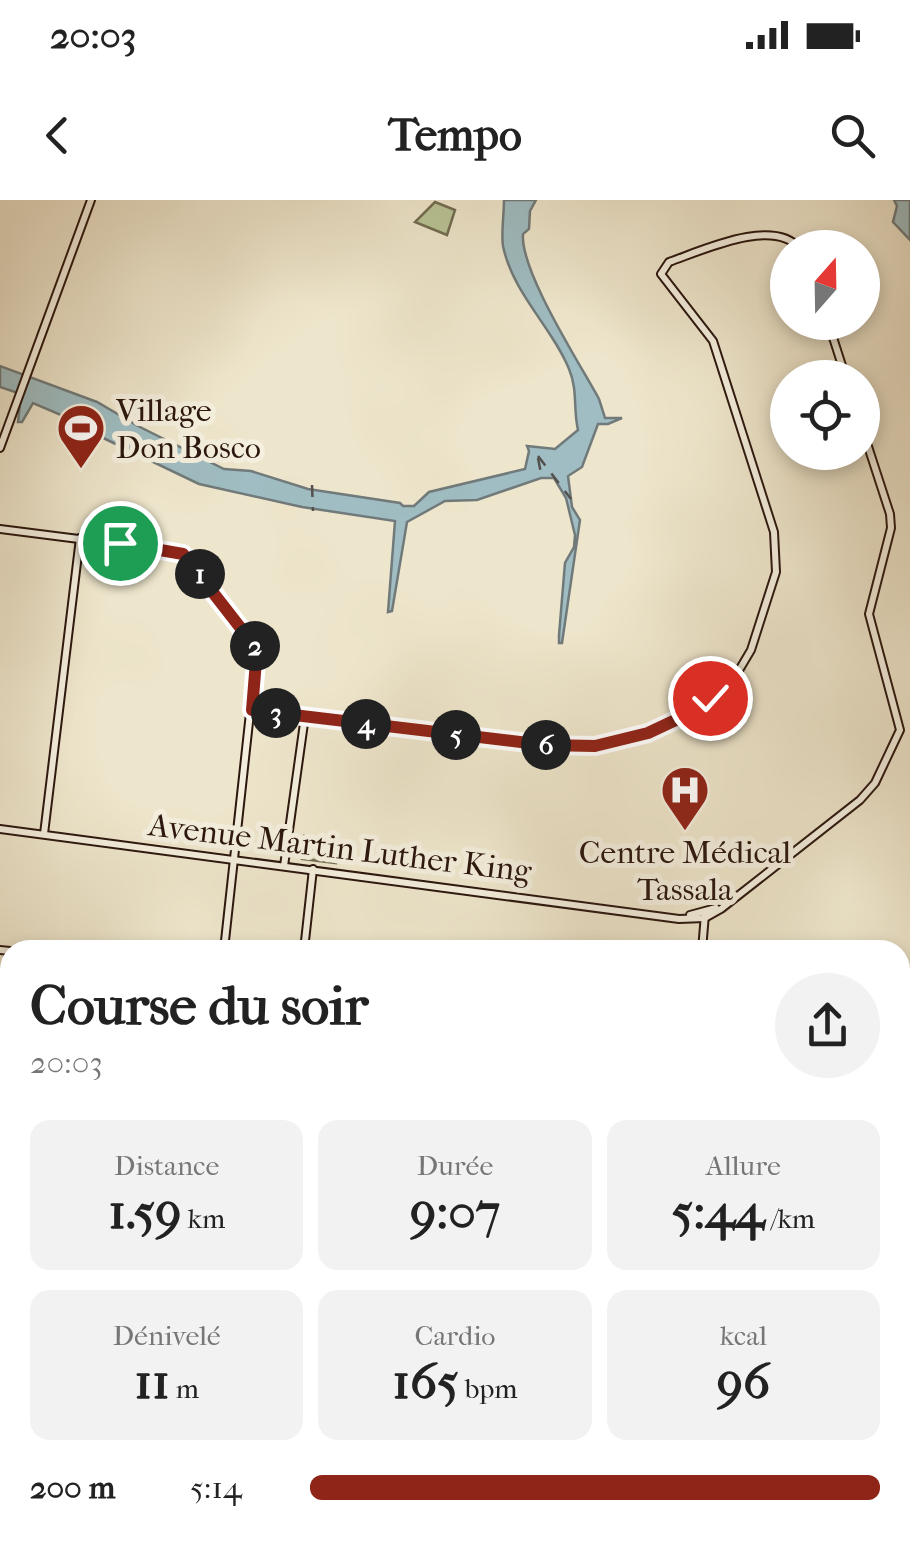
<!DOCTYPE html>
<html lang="fr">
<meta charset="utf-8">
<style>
body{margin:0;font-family:"IM FELL French Canon",serif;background:#f2f2f2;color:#222;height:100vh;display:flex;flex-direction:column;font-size:38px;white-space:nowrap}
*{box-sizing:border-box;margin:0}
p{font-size:32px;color:#767676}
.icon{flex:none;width:55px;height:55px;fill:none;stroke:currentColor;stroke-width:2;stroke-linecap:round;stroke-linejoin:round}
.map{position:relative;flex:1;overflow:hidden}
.drawer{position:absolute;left:0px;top:740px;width:910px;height:608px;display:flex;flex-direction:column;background:#fff;border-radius:30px 30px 0 0;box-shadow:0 5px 15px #0003}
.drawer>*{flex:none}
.needle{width:65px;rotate:20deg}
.tools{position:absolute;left:770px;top:30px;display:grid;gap:20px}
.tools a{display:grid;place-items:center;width:110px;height:110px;border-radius:50%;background:#fff;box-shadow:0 5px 15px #0003;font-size:50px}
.pin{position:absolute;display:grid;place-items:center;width:85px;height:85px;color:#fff;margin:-42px;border:5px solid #fff;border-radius:50%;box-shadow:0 2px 10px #0007}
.km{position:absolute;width:50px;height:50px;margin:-25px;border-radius:50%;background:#222;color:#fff;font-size:28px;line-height:50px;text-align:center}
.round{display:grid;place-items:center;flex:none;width:105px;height:105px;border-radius:52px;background:#f2f2f2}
.headline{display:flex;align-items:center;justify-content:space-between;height:170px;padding:0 30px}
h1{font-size:55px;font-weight:700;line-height:75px}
.stats{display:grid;grid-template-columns:repeat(3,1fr);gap:15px;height:170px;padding:10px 30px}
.stats div{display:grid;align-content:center;border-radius:20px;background:#f2f2f2;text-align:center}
.stats b{font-size:50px;font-weight:700}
.stats small{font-size:28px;font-weight:400}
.stats p{font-size:28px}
ul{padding:0 30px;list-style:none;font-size:32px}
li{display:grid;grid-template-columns:160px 120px 1fr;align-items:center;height:75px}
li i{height:25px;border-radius:12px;background:#8f2418}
.status{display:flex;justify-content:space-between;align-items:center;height:70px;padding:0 50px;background:#fff;direction:ltr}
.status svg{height:28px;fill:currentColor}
header{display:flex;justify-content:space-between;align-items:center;height:130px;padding:0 30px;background:#fff;font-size:45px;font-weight:700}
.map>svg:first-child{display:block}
.green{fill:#b9c497;stroke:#726d52;stroke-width:2.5}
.water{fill:#9fbdc2;stroke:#717a7a;stroke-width:2.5}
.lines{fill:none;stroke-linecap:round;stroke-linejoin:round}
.stream{stroke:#717a7a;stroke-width:2.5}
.ferry{stroke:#54504d;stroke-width:2.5;stroke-dasharray:12 10;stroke-linecap:butt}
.secondary-casing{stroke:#2b160e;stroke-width:10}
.secondary{stroke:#f4efde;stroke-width:6}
.route-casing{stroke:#fff;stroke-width:20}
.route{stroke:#8f2418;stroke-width:12}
.labels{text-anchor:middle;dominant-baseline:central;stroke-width:10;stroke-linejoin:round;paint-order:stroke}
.poi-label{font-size:32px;fill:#2b160e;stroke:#f4efde;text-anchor:start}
.street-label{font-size:32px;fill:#2b160e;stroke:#f4efde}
</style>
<div class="status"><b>20:03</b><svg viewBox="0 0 49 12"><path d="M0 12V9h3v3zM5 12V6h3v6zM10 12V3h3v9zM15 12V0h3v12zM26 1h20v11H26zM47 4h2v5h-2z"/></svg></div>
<header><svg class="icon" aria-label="back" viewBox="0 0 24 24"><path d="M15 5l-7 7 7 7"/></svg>Tempo<svg class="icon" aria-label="search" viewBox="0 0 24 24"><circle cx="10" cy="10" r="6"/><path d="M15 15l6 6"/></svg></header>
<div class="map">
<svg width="910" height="1346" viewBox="0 0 910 1346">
<rect width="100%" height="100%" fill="#eee6cc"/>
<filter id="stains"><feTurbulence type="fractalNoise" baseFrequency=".002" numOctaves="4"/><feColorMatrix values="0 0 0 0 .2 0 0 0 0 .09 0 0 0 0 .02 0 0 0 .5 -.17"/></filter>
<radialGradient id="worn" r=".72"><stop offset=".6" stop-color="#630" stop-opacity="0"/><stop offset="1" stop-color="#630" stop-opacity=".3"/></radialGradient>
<g class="green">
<polygon points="435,2 455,10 447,35 415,22"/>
<polygon points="304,636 339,641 336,663 302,659"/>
</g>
<g class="water">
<path d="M 504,0 L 536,0 L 530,11 L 529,29 L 523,34 C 520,71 580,164 599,199 L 605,218 L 622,218 L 608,224 L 598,224 L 582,267 L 568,276 L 572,307 L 580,320 L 562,443 L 559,443 L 559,435 L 565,363 L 574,347 L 575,335 L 566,298 L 554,278 L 541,278 L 477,300 L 445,301 L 407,322 L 392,411 L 388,412 L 395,321 L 302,307 L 199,284 L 74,224 L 75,221 L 33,203 L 22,222 L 18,222 L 21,194 L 0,187 L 0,166 L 97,202 L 138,226 L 224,269 L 251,271 L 308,289 L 400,303 L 403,306 L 414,306 L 429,292 L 525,269 L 529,251 L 527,246 L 555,249 L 578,230 C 573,209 578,190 569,169 C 552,127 513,94 503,46 C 501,33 504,15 504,0 Z"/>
<polygon points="894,0 910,0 910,40 893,22 897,6"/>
<polygon points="910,800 910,1346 568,1346 564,1338 900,1338 900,807"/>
</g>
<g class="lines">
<g class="stream">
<polyline points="0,1307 10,1307"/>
<polyline points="106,1346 107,1338"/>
<polyline points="209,1346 215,1338"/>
</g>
<g class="ferry">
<polyline points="538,256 571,299"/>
<polyline points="538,258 542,279"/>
<polyline points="312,285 313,311"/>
</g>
<g class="secondary-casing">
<g id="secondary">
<polyline points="828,122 846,178"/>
<polyline points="0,248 91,0"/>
<polyline points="0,329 181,352 257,449 224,750"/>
<path d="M 252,509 L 545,545 L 595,546 L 636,538 L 673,522 L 721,491 L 735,477 L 751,450 L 776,372 L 774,332 L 713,141 L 661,74 L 669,62 C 701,51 773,17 799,48"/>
<polyline points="0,629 679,719 705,718 721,709 860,600 875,583 900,530 869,414 891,328 890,314 862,228"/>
<polyline points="44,634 80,338"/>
<polyline points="284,666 305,516"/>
<polyline points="690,715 716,708"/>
<polyline points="0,750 10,751"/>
<polyline points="304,750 313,669"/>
<polyline points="702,750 705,714"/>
<polyline points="0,861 10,862"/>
<polyline points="0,977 10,978"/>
<polyline points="0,1283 10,1284"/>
</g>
</g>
<use href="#secondary" class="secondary"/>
</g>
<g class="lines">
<g class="route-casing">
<polyline id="route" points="120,343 183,354 257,449 252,510 545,545 595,546 648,533 682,517 710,498"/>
</g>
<use href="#route" class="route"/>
</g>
<defs>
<g id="stadium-pin" transform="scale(2.5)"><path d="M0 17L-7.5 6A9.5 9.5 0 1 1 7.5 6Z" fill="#8f2418" stroke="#f4efde"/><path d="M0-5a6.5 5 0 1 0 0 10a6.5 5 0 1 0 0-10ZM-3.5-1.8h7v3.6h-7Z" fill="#fff"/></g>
<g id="hospital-pin" transform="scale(2.5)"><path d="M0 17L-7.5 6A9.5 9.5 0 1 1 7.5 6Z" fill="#8f2418" stroke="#f4efde"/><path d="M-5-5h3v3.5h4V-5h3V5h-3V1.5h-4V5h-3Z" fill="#fff"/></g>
</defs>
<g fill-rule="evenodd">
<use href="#stadium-pin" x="81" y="228"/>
<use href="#hospital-pin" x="685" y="590"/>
</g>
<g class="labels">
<g class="poi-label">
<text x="116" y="210">Village<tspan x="116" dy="37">Don Bosco</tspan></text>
<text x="685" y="652" text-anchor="middle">Centre Médical<tspan x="685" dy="37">Tassala</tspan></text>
</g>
<g class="street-label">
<text transform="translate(340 648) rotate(7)">Avenue Martin Luther King</text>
</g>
</g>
<rect width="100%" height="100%" filter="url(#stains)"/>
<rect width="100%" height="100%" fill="url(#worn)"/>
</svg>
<div class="tools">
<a><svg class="needle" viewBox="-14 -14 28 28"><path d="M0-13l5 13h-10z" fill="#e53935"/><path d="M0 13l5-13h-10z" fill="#767676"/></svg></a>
<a><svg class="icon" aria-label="locate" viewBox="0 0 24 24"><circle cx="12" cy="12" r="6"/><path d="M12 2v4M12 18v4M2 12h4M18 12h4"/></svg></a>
</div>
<div class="pin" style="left:120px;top:343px;background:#1e9e55"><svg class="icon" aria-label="arrive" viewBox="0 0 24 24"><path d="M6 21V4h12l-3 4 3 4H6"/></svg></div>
<div class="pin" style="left:710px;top:498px;background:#d93025"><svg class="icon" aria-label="check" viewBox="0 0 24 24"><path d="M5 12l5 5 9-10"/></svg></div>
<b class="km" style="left:200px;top:374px">1</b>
<b class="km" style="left:255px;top:446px">2</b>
<b class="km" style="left:276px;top:513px">3</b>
<b class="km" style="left:366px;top:524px">4</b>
<b class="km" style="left:456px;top:535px">5</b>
<b class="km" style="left:546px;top:545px">6</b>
<section class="drawer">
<div class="headline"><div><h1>Course du soir</h1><p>20:03</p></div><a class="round"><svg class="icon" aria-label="share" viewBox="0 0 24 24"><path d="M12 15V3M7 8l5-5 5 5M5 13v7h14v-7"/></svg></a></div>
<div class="stats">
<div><p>Distance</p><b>1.59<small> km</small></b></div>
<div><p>Durée</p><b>9:07</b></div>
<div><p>Allure</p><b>5:44<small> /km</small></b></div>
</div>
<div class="stats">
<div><p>Dénivelé</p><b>11<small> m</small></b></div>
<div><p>Cardio</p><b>165<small> bpm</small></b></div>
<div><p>kcal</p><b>96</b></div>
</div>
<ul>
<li><b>200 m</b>5:14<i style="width:100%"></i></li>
</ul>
</section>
</div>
